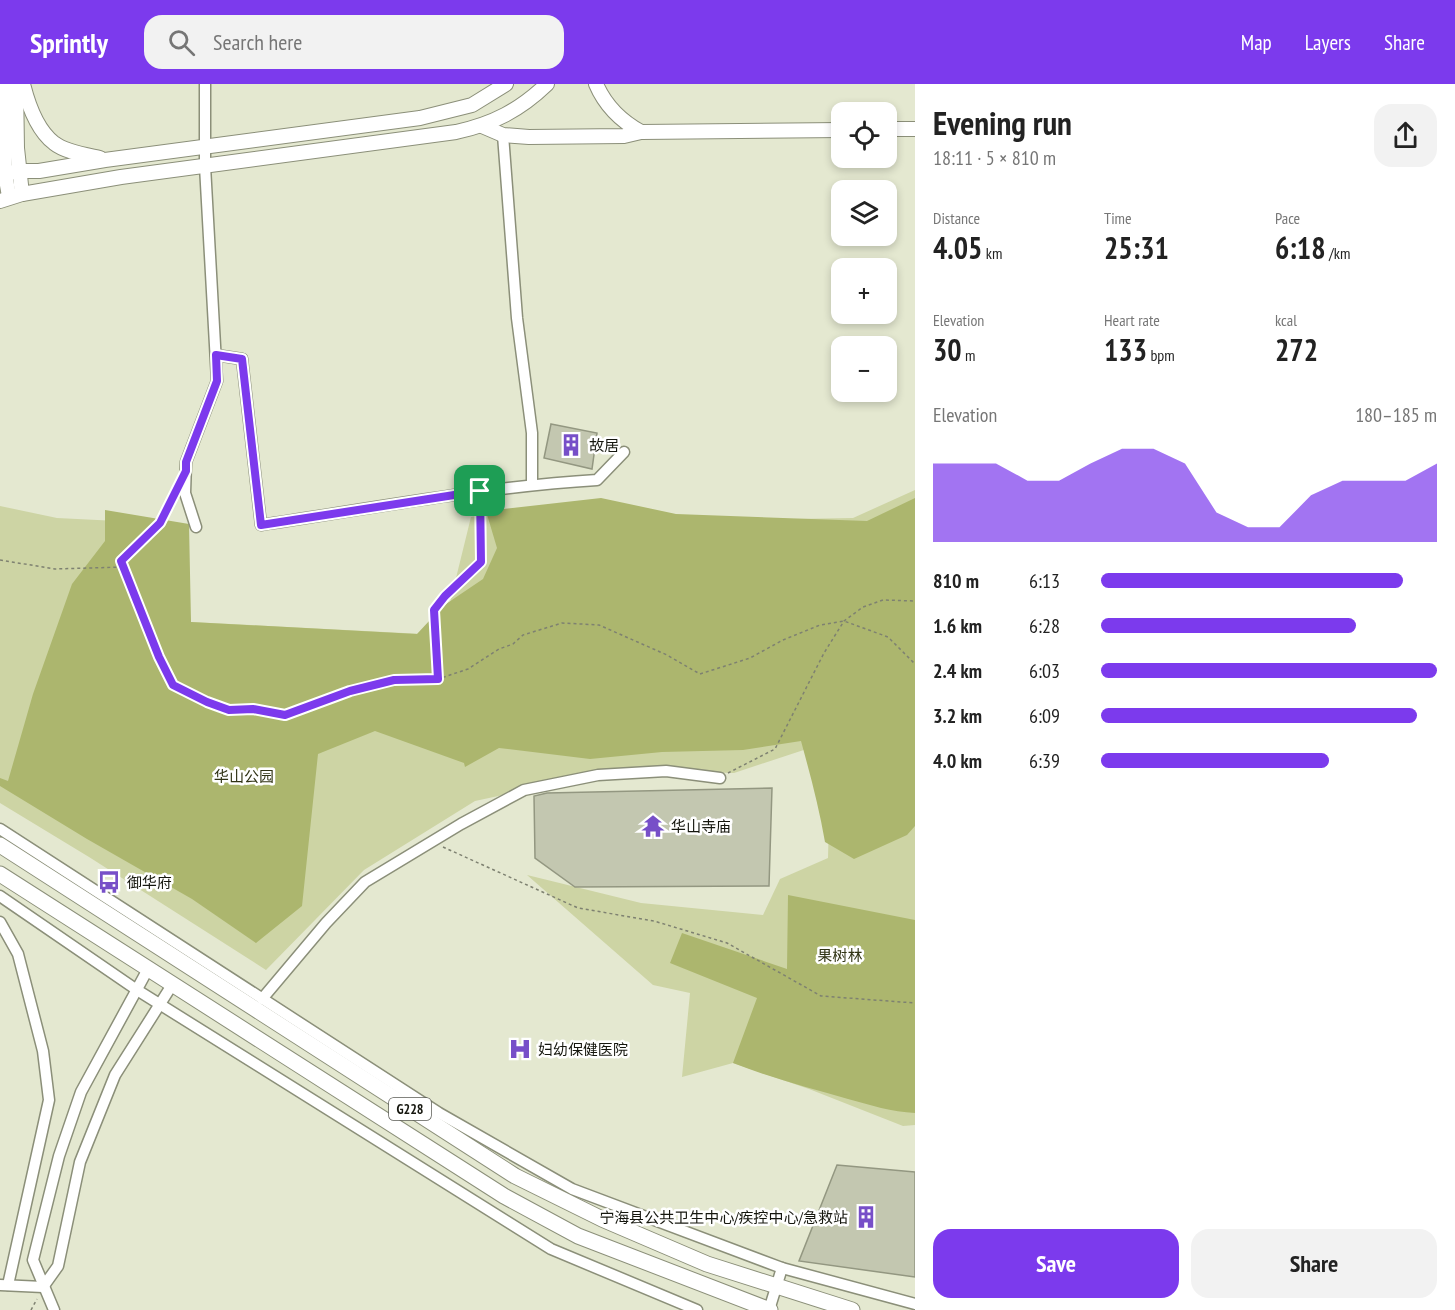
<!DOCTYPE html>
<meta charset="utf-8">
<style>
body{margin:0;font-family:"PT Sans Narrow","Noto Sans SC",sans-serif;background:#f2f2f2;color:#222;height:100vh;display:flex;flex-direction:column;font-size:22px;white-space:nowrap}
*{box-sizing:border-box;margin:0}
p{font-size:20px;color:#767676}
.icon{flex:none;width:33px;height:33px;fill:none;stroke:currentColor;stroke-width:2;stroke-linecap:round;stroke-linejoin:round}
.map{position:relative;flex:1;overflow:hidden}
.panel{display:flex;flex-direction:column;background:#fff;width:540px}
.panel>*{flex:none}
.tools{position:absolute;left:831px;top:18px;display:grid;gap:12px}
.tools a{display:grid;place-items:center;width:66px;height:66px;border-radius:12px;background:#fff;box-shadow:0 3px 9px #0003;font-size:30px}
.pin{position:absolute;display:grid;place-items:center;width:51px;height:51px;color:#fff;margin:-26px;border-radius:12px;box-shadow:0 3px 9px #0006}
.round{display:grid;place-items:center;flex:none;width:63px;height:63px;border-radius:18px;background:#f2f2f2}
.head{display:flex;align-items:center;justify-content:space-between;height:102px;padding:0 18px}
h1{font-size:33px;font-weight:700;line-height:45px}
.stats{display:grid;grid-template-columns:repeat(3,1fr);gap:9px;height:102px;padding:6px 18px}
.stats div{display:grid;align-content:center}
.stats b{font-size:30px;font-weight:700}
.stats small{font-size:16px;font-weight:400}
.stats p{font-size:16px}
.chart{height:168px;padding:12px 18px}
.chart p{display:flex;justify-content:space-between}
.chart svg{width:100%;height:108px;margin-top:6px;fill:#7c3aed;opacity:.7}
.cta{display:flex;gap:12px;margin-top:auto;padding:12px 18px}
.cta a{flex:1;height:69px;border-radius:18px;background:#7c3aed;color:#fff;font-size:24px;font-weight:700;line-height:69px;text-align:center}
.cta a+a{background:#f2f2f2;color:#222}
ul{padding:0 18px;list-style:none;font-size:20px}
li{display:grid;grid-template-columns:96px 72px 1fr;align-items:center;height:45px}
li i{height:15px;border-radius:8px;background:#7c3aed}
header{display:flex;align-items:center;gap:36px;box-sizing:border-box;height:84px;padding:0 30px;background:#7c3aed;color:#fff}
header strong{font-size:28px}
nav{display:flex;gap:33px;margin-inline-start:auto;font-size:21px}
.search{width:420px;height:54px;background:#f2f2f2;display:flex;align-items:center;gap:15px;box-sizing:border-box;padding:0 21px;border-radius:18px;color:#767676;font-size:22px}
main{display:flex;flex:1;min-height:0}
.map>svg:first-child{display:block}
.green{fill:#cdd4a4}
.forest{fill:#acb66e}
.building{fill:#c3c7b0;stroke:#939781;stroke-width:1.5}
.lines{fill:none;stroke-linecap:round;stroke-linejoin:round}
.minor-casing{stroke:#8b8f79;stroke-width:13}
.major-casing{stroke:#8b8f79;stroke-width:16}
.highway-casing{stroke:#8b8f79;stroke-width:17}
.path{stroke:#7e8171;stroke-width:1.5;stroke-dasharray:3 3;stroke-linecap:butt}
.minor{stroke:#fff;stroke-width:10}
.major{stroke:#fff;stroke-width:14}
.highway{stroke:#fff;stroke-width:15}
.route-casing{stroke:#fff;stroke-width:12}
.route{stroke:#7c3aed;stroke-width:8}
.labels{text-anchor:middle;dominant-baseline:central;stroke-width:5;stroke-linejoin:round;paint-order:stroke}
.shield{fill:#fff;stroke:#5b5c56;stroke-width:1.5}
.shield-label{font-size:14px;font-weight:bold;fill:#15160e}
.poi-label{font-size:15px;fill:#15160e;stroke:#fff;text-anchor:start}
.park-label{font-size:15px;fill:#303314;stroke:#fff}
</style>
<header>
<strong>Sprintly</strong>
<div class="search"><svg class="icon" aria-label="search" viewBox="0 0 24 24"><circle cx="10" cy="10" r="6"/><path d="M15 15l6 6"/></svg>Search here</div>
<nav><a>Map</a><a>Layers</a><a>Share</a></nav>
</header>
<main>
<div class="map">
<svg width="915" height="1226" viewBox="0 0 915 1226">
<rect width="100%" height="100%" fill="#e4e8d0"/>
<polygon class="green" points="915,406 915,1041 903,1042 809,1005 733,979 682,993 690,909 653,901 527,791 641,819 763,831 780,795 828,774 831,657 734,689 622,686 475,717 364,786 266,886 89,773 0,719 0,422 57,434 178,440 191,538 442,551 471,433 566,421 667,437 853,434"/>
<g class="forest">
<path d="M 601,414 L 676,430 L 867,437 L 915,414 L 915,742 L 907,751 L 854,775 L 825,758 C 819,723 810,690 801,657 L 743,666 L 662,668 L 590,675 L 499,664 L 465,683 L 464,679 L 375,647 L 318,670 L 302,822 L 256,859 L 192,815 L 87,755 L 0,702 L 0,694 L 8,697 L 33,610 L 72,500 L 105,457 L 105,426 L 189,440 L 191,538 L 417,550 L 443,522 L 483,495 L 497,464 L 486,427 Z"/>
<path d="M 788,811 L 915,836 L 915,1029 C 892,1028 870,1021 848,1015 C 809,1004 771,994 733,979 L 757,914 L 670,879 L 682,849 L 787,885 Z"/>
</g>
<g class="building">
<polygon points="551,340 597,349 592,385 544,374"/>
<polygon points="772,704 769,802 575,803 535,774 534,712 547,709"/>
<polygon points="837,1081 915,1088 915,1193 799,1177"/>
</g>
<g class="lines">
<g class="minor-casing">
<g id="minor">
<polyline points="503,51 517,234 532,349 532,400"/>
<path d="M 216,271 L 242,275 L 261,441 C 373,424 484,403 597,396 L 624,368"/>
<polyline points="196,443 185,409 186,378 217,297 205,82 205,0"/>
<polyline points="0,745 439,1029 572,1105 782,1184 915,1220"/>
<polyline points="0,812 137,906 551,1165 697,1226"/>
<polyline points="0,838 18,870 43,967 49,1016 8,1201"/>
<polyline points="262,915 326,839 365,798 461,740 524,706 598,691 666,687 720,694"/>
<polyline points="0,1201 43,1203"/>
<polyline points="43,1203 58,1182 80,1078 115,991 172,901"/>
<polyline points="54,1226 33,1176 59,1072 81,1008 148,885"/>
<polyline points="769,1226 782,1184"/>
</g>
</g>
<g class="major-casing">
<g id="major">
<polyline points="3,0 5,90 9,112"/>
<polyline points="16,0 17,64 22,110"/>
<path d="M 23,0 C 28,20 37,46 54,59 C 65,68 86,71 100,74"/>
<path d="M 596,0 C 605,21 621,37 641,48"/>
<polyline points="482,42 503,51 529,53 624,52 641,48 842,46"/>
<polyline points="886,45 915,45"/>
<polyline points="0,91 19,87 39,87 105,76 420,34 472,21 506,0"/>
<path d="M 0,117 L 22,110 L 121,93 L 456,48 C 493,40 520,26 547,0"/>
</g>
</g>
<g class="highway-casing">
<g id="highway">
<polyline points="0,761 515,1092 602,1135 707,1180 852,1226"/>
<polyline points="0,790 504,1112 578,1152 770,1226"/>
</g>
</g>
<g class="path">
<polyline points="0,476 55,485 123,483 159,573 173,601 206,619 229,626 253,625 285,631 350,607 394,596 438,595 468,585 499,565 513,560 523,551 562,539 599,541 667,571 700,590 750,574 783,556 820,541 844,537 888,553 915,580"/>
<polyline points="123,483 121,478 160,439 174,412"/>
<polyline points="438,594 434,526 445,512 481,478 480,418"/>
<polyline points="728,689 775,665 824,569 844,537 863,523 883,516 915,517"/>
<polyline points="443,763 578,824 654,837 727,859 821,912 915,919"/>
<polyline points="31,1226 37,1215"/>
</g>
<use href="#minor" class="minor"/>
<use href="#major" class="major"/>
<use href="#highway" class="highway"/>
</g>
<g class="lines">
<g class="route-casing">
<polygon id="route" points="216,271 242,275 261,441 480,407 481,478 445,512 434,526 438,595 394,596 350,607 285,631 253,625 229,626 207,618 173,601 159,573 121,477 160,439 186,387 186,378 217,297"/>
</g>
<use href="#route" class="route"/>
</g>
<defs>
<g id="building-bare" transform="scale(1.8)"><path d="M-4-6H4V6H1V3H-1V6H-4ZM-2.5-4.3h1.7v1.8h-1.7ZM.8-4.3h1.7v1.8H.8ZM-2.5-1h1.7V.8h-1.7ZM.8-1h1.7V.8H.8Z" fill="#774fc8" stroke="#fff" stroke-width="2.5" paint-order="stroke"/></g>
<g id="temple-bare" transform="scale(1.8)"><path d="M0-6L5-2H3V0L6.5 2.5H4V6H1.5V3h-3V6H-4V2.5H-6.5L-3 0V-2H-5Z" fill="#774fc8" stroke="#fff" stroke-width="2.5" paint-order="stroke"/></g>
<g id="bus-bare" transform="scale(1.8)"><path d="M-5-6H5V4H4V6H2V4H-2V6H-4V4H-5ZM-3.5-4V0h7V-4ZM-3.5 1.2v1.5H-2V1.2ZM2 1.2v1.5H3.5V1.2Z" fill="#774fc8" stroke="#fff" stroke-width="2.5" paint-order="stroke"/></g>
<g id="hospital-bare" transform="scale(1.8)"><path d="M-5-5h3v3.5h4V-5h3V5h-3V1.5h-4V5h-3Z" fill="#774fc8" stroke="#fff" stroke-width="2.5" paint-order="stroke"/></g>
</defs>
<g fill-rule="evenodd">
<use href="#building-bare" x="571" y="361"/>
<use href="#temple-bare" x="653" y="742"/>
<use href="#bus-bare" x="109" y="798"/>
<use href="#hospital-bare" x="520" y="965"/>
<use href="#building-bare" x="866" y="1133"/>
</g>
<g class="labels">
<rect class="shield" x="389" y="1014" width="42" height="22" rx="4.5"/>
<g class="shield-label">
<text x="410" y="1025">G228</text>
</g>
<g class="poi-label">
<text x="589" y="361">故居</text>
<text x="671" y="742">华山寺庙</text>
<text x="127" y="798">御华府</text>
<text x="538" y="965">妇幼保健医院</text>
<text x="848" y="1133" text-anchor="end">宁海县公共卫生中心/疾控中心/急救站</text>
</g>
<g class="park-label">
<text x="244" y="692">华山公园</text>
<text x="840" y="871">果树林</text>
</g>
</g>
</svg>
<div class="tools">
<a><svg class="icon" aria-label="locate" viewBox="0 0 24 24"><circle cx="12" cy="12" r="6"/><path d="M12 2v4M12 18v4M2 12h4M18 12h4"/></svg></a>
<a><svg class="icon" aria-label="layers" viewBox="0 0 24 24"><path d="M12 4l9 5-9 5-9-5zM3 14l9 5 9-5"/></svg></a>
<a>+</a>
<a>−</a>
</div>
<div class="pin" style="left:480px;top:407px;background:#1e9e55"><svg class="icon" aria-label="arrive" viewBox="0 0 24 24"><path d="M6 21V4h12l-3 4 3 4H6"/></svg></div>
</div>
<section class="panel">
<div class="head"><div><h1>Evening run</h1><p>18:11 · 5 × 810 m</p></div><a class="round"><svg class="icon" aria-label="share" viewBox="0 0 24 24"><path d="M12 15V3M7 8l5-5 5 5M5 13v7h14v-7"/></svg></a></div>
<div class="stats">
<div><p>Distance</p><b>4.05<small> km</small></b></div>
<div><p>Time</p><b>25:31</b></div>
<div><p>Pace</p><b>6:18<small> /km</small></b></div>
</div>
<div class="stats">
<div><p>Elevation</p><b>30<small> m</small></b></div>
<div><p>Heart rate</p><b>133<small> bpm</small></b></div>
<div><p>kcal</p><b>272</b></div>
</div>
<div class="chart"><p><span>Elevation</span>180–185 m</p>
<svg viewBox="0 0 160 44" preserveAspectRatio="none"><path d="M0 44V12L10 12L20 12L30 19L40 19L50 12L60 6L70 6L80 12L90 32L100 38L110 38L120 25L130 19L140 19L150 19L160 12V44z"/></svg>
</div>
<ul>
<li><b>810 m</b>6:13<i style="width:90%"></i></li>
<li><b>1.6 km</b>6:28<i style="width:76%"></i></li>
<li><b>2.4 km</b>6:03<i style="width:100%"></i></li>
<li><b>3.2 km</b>6:09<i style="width:94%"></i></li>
<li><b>4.0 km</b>6:39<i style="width:68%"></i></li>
</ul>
<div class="cta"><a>Save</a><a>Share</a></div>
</section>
</main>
